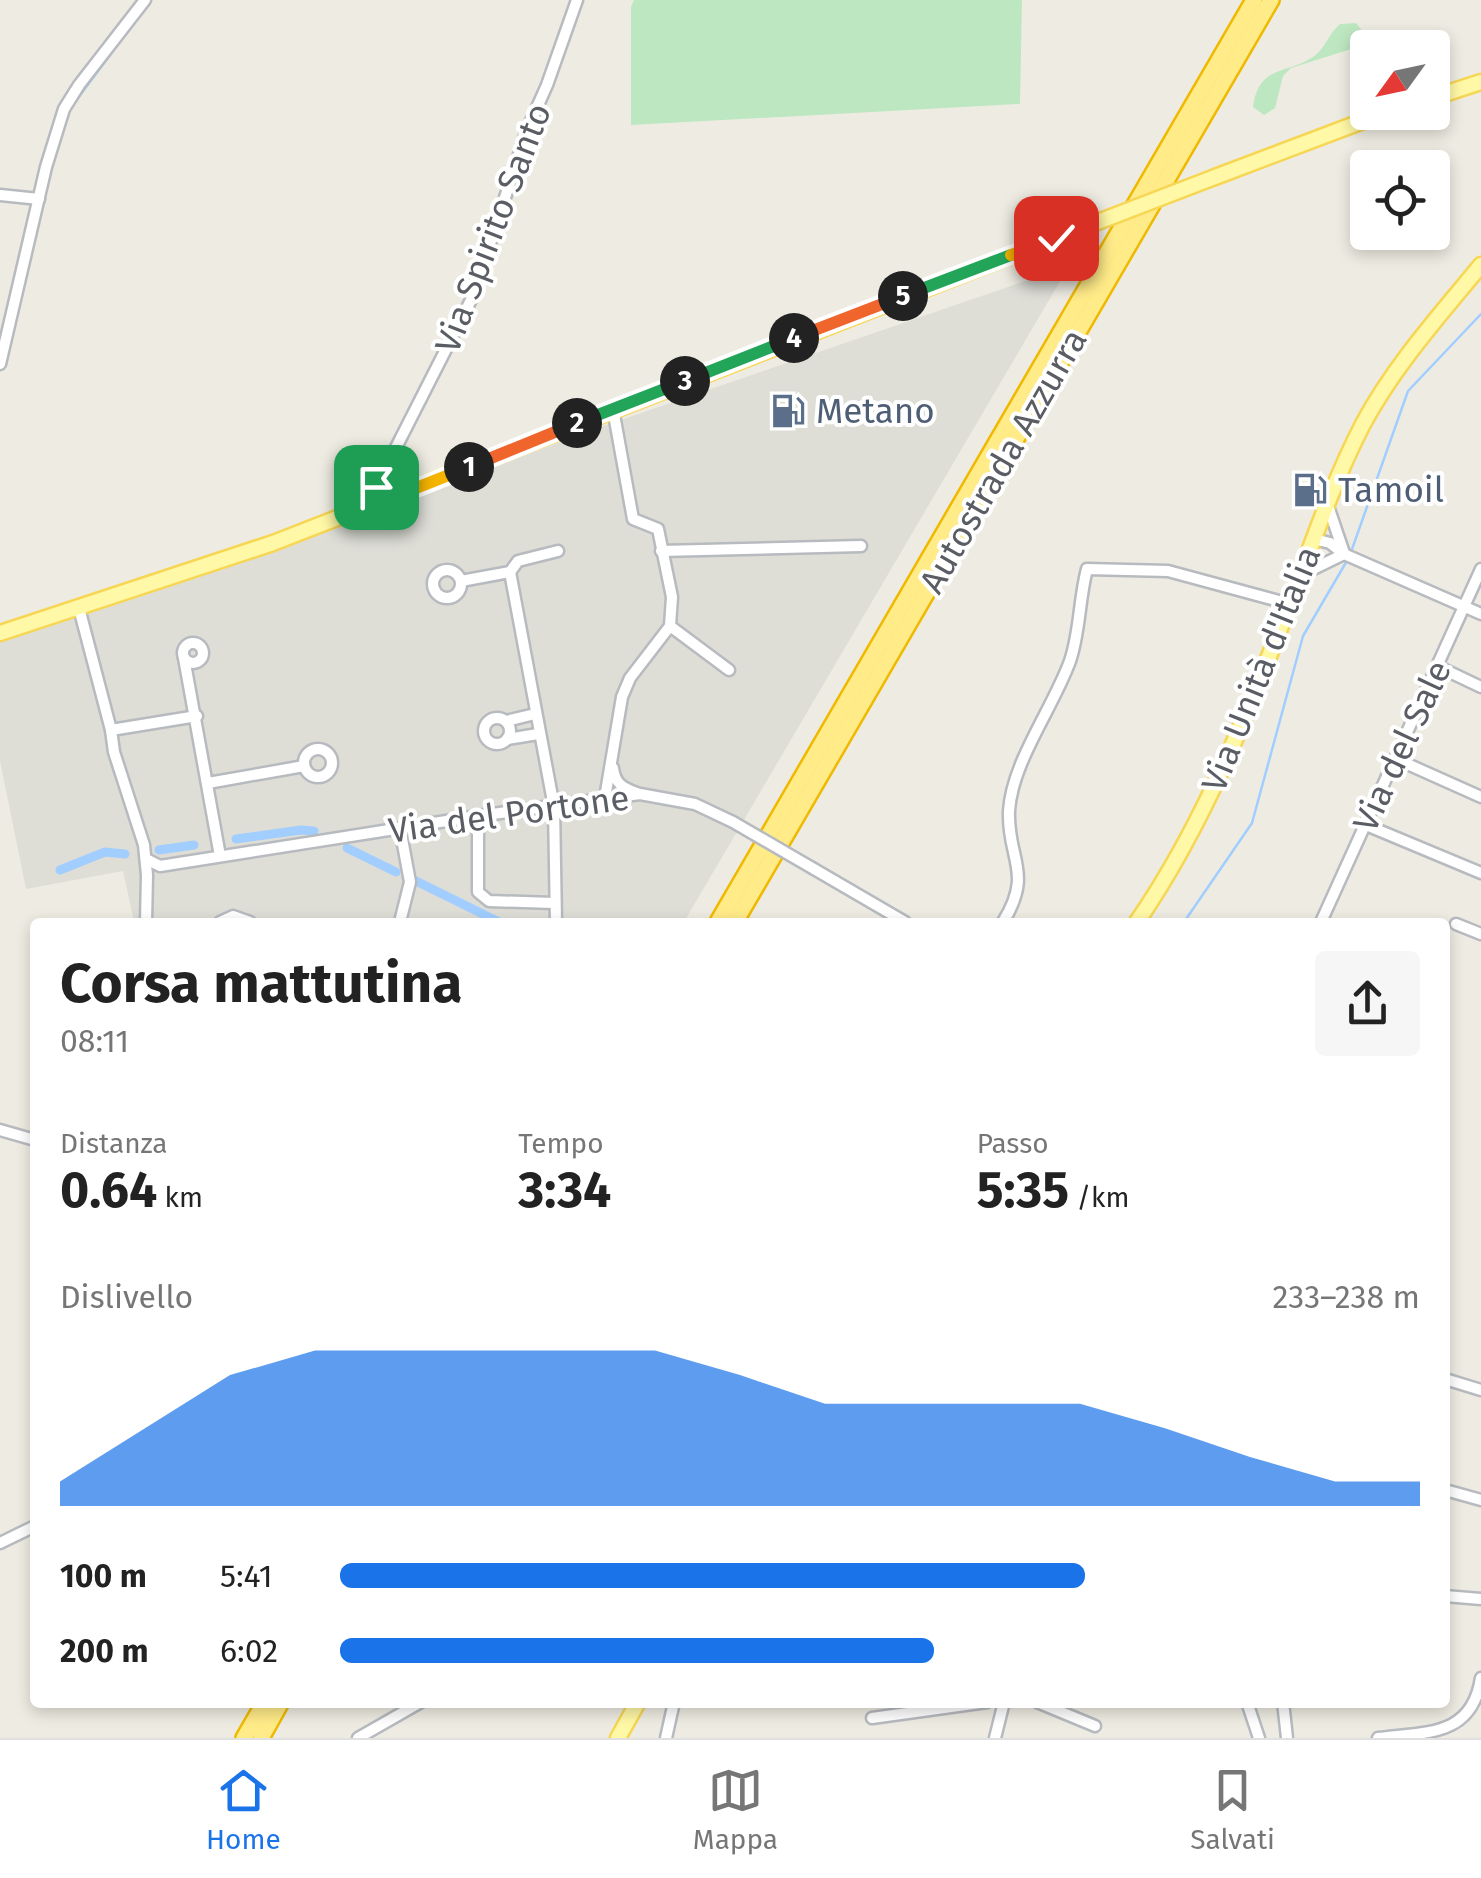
<!DOCTYPE html>
<html lang="it">
<meta charset="utf-8">
<style>
body{margin:0;font-family:"Fira Sans",sans-serif;background:#f6f6f6;color:#222;height:100vh;display:flex;flex-direction:column;font-size:38px;white-space:nowrap}
*{box-sizing:border-box;margin:0}
p{font-size:32px;color:#767676}
.icon{flex:none;width:55px;height:55px;fill:none;stroke:currentColor;stroke-width:2;stroke-linecap:round;stroke-linejoin:round}
.map{position:relative;flex:1;overflow:hidden}
.drawer{position:absolute;left:30px;top:918px;width:1420px;height:790px;display:flex;flex-direction:column;background:#fff;border-radius:10px;box-shadow:0 5px 15px #0003}
.drawer>*{flex:none}
.needle{width:65px;rotate:237deg}
.controls{position:absolute;left:1350px;top:30px;display:grid;gap:20px}
.controls a{display:grid;place-items:center;width:100px;height:100px;border-radius:10px;background:#fff;box-shadow:0 5px 15px #0003;font-size:50px}
.pin{position:absolute;display:grid;place-items:center;width:85px;height:85px;color:#fff;margin:-42px;border-radius:20px;box-shadow:0 5px 15px #0006}
.km{position:absolute;width:50px;height:50px;margin:-25px;border-radius:50%;background:#222;color:#fff;font-size:28px;line-height:50px;text-align:center}
.round{display:grid;place-items:center;flex:none;width:105px;height:105px;border-radius:10px;background:#f6f6f6}
.summary{display:flex;align-items:center;justify-content:space-between;height:170px;padding:0 30px}
h1{font-size:55px;font-weight:700;line-height:75px}
.figures{display:grid;grid-template-columns:repeat(3,1fr);gap:15px;height:170px;padding:10px 30px}
.figures div{display:grid;align-content:center}
.figures b{font-size:50px;font-weight:700}
.figures small{font-size:28px;font-weight:400}
.figures p{font-size:28px}
.chart{height:280px;padding:20px 30px}
.chart p{display:flex;justify-content:space-between}
.chart svg{width:100%;height:180px;margin-top:10px;fill:#1a73e8;opacity:.7}
ul{padding:0 30px;list-style:none;font-size:32px}
li{display:grid;grid-template-columns:160px 120px 1fr;align-items:center;height:75px}
li i{height:25px;border-radius:12px;background:#1a73e8}
.dock{display:flex;justify-content:space-around;align-items:center;height:140px;border-top:2px solid #e0e0e0;background:#fff;font-size:28px;color:#767676}
.dock a{display:grid;justify-items:center;gap:5px}
.dock .selected{color:#1a73e8}
.map>svg:first-child{display:block}
.industrial{fill:#deded7}
.green{fill:#bde7c1}
.lines{fill:none;stroke-linecap:round;stroke-linejoin:round}
.stream{stroke:#a1ceff;stroke-width:2.5}
.canal{stroke:#a1ceff;stroke-width:9}
.minor-casing{stroke:#b7babf;stroke-width:15}
.major-casing{stroke:#f7d653;stroke-width:19}
.highway-casing{stroke:#f0b900;stroke-width:20}
.minor{stroke:#fff;stroke-width:10}
.major{stroke:#fff8a6;stroke-width:14}
.highway{stroke:#ffeb88;stroke-width:15}
.minor-bridge-casing{stroke:#b7babf;stroke-width:15;stroke-linecap:butt}
.major-bridge-casing{stroke:#f7d653;stroke-width:19;stroke-linecap:butt}
.minor-bridge{stroke:#fff;stroke-width:10}
.major-bridge{stroke:#fff8a6;stroke-width:14}
.split-1-casing{stroke:#fff;stroke-width:20}
.split-2-casing{stroke:#fff;stroke-width:20}
.split-3-casing{stroke:#fff;stroke-width:20}
.split-4-casing{stroke:#fff;stroke-width:20}
.split-5-casing{stroke:#fff;stroke-width:20}
.split-6-casing{stroke:#fff;stroke-width:20}
.split-7-casing{stroke:#fff;stroke-width:20}
.split-1{stroke:#f5b400;stroke-width:12}
.split-2{stroke:#f0652b;stroke-width:12}
.split-3{stroke:#22a559;stroke-width:12}
.split-4{stroke:#22a559;stroke-width:12}
.split-5{stroke:#f0652b;stroke-width:12}
.split-6{stroke:#22a559;stroke-width:12}
.split-7{stroke:#f5b400;stroke-width:12}
.labels{text-anchor:middle;dominant-baseline:central;stroke-width:8;stroke-linejoin:round;paint-order:stroke}
.street-label{font-size:35px;fill:#5a5e64;stroke:#fff}
.service-label{font-size:35px;fill:#4e5e75;stroke:#fff;text-anchor:start}
</style>
<div class="map">
<svg width="1481" height="1738" viewBox="0 0 1481 1738">
<rect width="100%" height="100%" fill="#eeece2"/>
<polygon class="industrial" points="1069,266 684,922 134,922 123,871 26,889 0,761 0,642 282,546 606,425"/>
<g class="green">
<polygon points="634,0 1022,0 1020,104 631,125 631,7"/>
<path d="M 1356,23 L 1367,37 L 1364,45 L 1291,68 L 1283,76 L 1275,108 L 1264,115 L 1253,107 C 1259,64 1286,75 1313,57 C 1325,49 1329,33 1340,24 Z"/>
</g>
<g class="lines">
<g class="stream">
<polyline points="69,110 151,0"/>
<polyline points="44,196 53,160"/>
<polyline points="1351,552 1408,391 1481,314"/>
<polyline points="1184,922 1252,823 1303,636 1348,559"/>
</g>
<g class="canal">
<polyline points="236,839 301,830 314,831"/>
<polyline points="347,848 396,872"/>
<polyline points="159,850 194,845"/>
<polyline points="60,870 105,852 125,854"/>
<polyline points="416,881 499,922"/>
</g>
<g class="minor-casing">
<g id="minor">
<polyline points="0,195 39,199"/>
<polyline points="0,364 46,167 64,109 79,85 145,0"/>
<polyline points="613,409 633,519 658,529 672,597 670,626"/>
<polyline points="377,504 373,494 376,487 473,296 527,130 547,85 577,0"/>
<polyline points="1328,506 1344,553"/>
<polyline points="1314,539 1330,543 1344,554 1481,614"/>
<polyline points="661,551 861,546"/>
<circle cx="447" cy="584" r="14"/>
<polyline points="510,572 554,807 556,922"/>
<polyline points="1301,575 1344,554"/>
<polyline points="461,581 510,572 518,561 558,551"/>
<polyline points="79,608 111,730 114,752 144,845 147,875 146,922"/>
<circle cx="193" cy="653" r="10"/>
<polyline points="184,658 220,856"/>
<polyline points="1439,667 1481,687"/>
<circle cx="497" cy="731" r="13"/>
<polyline points="506,721 535,714"/>
<polyline points="111,730 197,716"/>
<polyline points="507,739 538,734"/>
<circle cx="318" cy="763" r="14"/>
<polyline points="1396,759 1481,797"/>
<path d="M 613,768 C 615,784 623,788 637,793"/>
<polyline points="208,783 304,766"/>
<polyline points="605,798 622,697 630,678 670,626 729,670"/>
<polyline points="478,816 478,892 489,901 554,903"/>
<polyline points="1366,825 1481,873"/>
<polyline points="146,859 160,866 478,816 640,794 695,804 733,822"/>
<polyline points="814,869 905,922"/>
<polyline points="220,922 233,916 250,922"/>
<polyline points="400,922 410,882 400,828"/>
<path d="M 1003,922 C 1034,872 1007,859 1009,811 C 1012,762 1053,708 1070,661 C 1080,632 1079,599 1087,569 L 1168,571 L 1290,604"/>
<polyline points="1321,922 1481,569"/>
<polyline points="1456,924 1481,934"/>
<polyline points="0,1130 35,1140"/>
<polyline points="1445,1379 1481,1390"/>
<polyline points="1445,1490 1481,1500"/>
<polyline points="0,1543 35,1526"/>
<polyline points="1445,1596 1481,1599"/>
<polyline points="1037,1702 1095,1726"/>
<polyline points="1247,1702 1259,1738"/>
<polyline points="1283,1702 1287,1738"/>
<polyline points="872,1718 987,1702"/>
<polyline points="358,1738 421,1702"/>
<polyline points="666,1738 674,1702"/>
<polyline points="995,1738 1004,1702"/>
<path d="M 1378,1738 C 1426,1732 1472,1737 1481,1678"/>
</g>
</g>
<g class="major-casing">
<g id="major">
<polyline points="1432,98 1481,82"/>
<polyline points="1215,177 1387,112"/>
<polyline points="0,633 273,543 1056,238"/>
<path d="M 1137,922 C 1205,823 1248,712 1291,600 C 1313,541 1334,480 1363,424 C 1394,366 1439,316 1481,265"/>
<polyline points="618,1738 638,1702"/>
</g>
</g>
<g class="highway-casing">
<g id="highway">
<polyline points="718,922 1254,0"/>
<polyline points="735,922 1271,0"/>
<polyline points="244,1738 265,1702"/>
<polyline points="261,1738 281,1702"/>
</g>
</g>
<use href="#minor" class="minor"/>
<use href="#major" class="major"/>
<use href="#highway" class="highway"/>
<g class="minor-bridge-casing">
<polyline id="minor-bridge" points="733,822 814,869"/>
</g>
<g class="major-bridge-casing">
<polyline id="major-bridge" points="1056,238 1215,177"/>
</g>
<use href="#minor-bridge" class="minor-bridge"/>
<use href="#major-bridge" class="major-bridge"/>
</g>
<g class="lines">
<g class="split-1-casing">
<polyline id="split-1" points="376,487 373,494 376,504 469,467"/>
</g>
<g class="split-2-casing">
<polyline id="split-2" points="469,467 577,423"/>
</g>
<g class="split-3-casing">
<polyline id="split-3" points="577,423 685,381"/>
</g>
<g class="split-4-casing">
<polyline id="split-4" points="685,381 794,338"/>
</g>
<g class="split-5-casing">
<polyline id="split-5" points="794,338 903,296"/>
</g>
<g class="split-6-casing">
<polyline id="split-6" points="903,296 1011,255"/>
</g>
<g class="split-7-casing">
<polyline id="split-7" points="1011,255 1056,238"/>
</g>
<use href="#split-1" class="split-1"/>
<use href="#split-2" class="split-2"/>
<use href="#split-3" class="split-3"/>
<use href="#split-4" class="split-4"/>
<use href="#split-5" class="split-5"/>
<use href="#split-6" class="split-6"/>
<use href="#split-7" class="split-7"/>
</g>
<defs>
<g id="fuel-bare" transform="scale(2.7)"><path d="M-5.5-6h7V0h2V4h1.3V-2.5L3-4.5l.8-.8L6-3V5H2.5V1h-1V6h-7ZM-4.2-4.7v3.2H.2V-4.7Z" fill="#5c6f8a" stroke="#fff" stroke-width="2.5" paint-order="stroke"/></g>
</defs>
<g fill-rule="evenodd">
<use href="#fuel-bare" x="788" y="411"/>
<use href="#fuel-bare" x="1310" y="490"/>
</g>
<g class="labels">
<g class="street-label">
<text transform="translate(493 228) rotate(-69)">Via Spirito Santo</text>
<text transform="translate(1003 461) rotate(-60)">Autostrada Azzurra</text>
<text transform="translate(1261 669) rotate(-68)">Via Unità d'Italia</text>
<text transform="translate(1402 746) rotate(-65)">Via del Sale</text>
<text transform="translate(509 814) rotate(-8)">Via del Portone</text>
</g>
<g class="service-label">
<text x="816" y="411">Metano</text>
<text x="1338" y="490">Tamoil</text>
</g>
</g>
</svg>
<div class="controls">
<a><svg class="needle" viewBox="-14 -14 28 28"><path d="M0-13l5 13h-10z" fill="#e53935"/><path d="M0 13l5-13h-10z" fill="#767676"/></svg></a>
<a><svg class="icon" aria-label="locate" viewBox="0 0 24 24"><circle cx="12" cy="12" r="6"/><path d="M12 2v4M12 18v4M2 12h4M18 12h4"/></svg></a>
</div>
<div class="pin" style="left:376px;top:487px;background:#1e9e55"><svg class="icon" aria-label="arrive" viewBox="0 0 24 24"><path d="M6 21V4h12l-3 4 3 4H6"/></svg></div>
<div class="pin" style="left:1056px;top:238px;background:#d93025"><svg class="icon" aria-label="check" viewBox="0 0 24 24"><path d="M5 12l5 5 9-10"/></svg></div>
<b class="km" style="left:469px;top:467px">1</b>
<b class="km" style="left:577px;top:423px">2</b>
<b class="km" style="left:685px;top:381px">3</b>
<b class="km" style="left:794px;top:338px">4</b>
<b class="km" style="left:903px;top:296px">5</b>
<section class="drawer">
<div class="summary"><div><h1>Corsa mattutina</h1><p>08:11</p></div><a class="round"><svg class="icon" aria-label="share" viewBox="0 0 24 24"><path d="M12 15V3M7 8l5-5 5 5M5 13v7h14v-7"/></svg></a></div>
<div class="figures">
<div><p>Distanza</p><b>0.64<small> km</small></b></div>
<div><p>Tempo</p><b>3:34</b></div>
<div><p>Passo</p><b>5:35<small> /km</small></b></div>
</div>
<div class="chart"><p><span>Dislivello</span>233–238 m</p>
<svg viewBox="0 0 160 44" preserveAspectRatio="none"><path d="M0 44V38L10 25L20 12L30 6L40 6L50 6L60 6L70 6L80 12L90 19L100 19L110 19L120 19L130 25L140 32L150 38L160 38V44z"/></svg>
</div>
<ul>
<li><b>100 m</b>5:41<i style="width:69%"></i></li>
<li><b>200 m</b>6:02<i style="width:55%"></i></li>
</ul>
</section>
</div>
<nav class="dock">
<a class="selected"><svg class="icon" aria-label="home" viewBox="0 0 24 24"><path d="M3 11l9-7 9 7M6 9v11h12V9"/></svg>Home</a>
<a><svg class="icon" aria-label="map" viewBox="0 0 24 24"><path d="M3 6l6-2 6 2 6-2v14l-6 2-6-2-6 2zM9 4v14M15 6v14"/></svg>Mappa</a>
<a><svg class="icon" aria-label="saved" viewBox="0 0 24 24"><path d="M7 4h10v16l-5-4-5 4z"/></svg>Salvati</a>
</nav>
